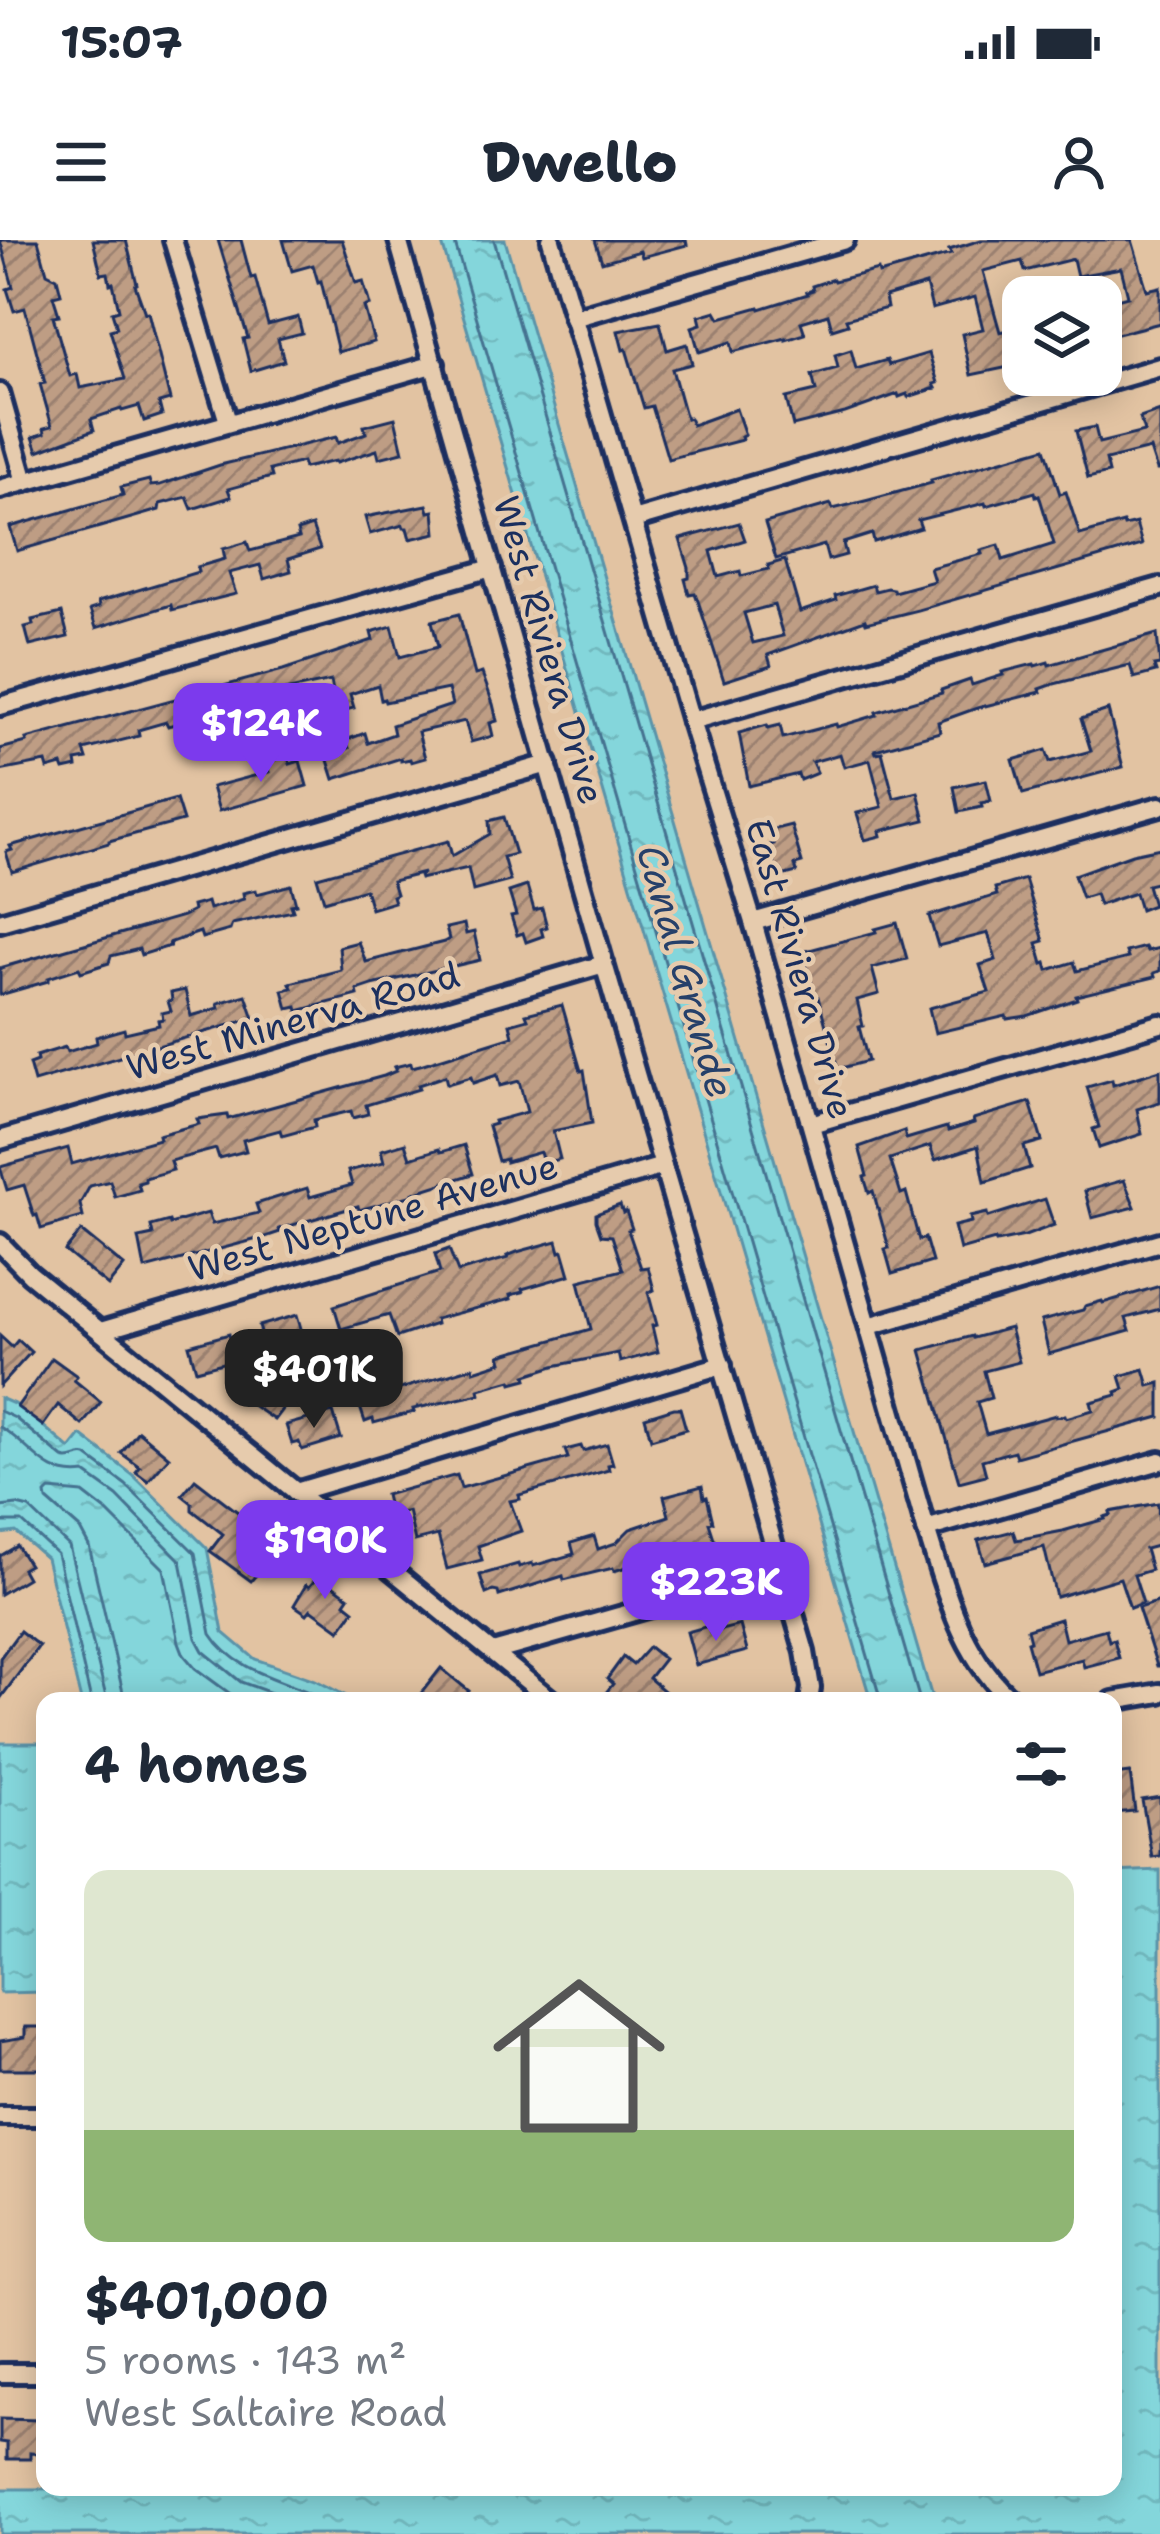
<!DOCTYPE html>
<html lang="en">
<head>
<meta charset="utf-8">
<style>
	:root { --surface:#fff; --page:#f2f2f3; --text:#1f2937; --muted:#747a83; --accent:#7c3aed }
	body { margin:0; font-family:"Shantell Sans",sans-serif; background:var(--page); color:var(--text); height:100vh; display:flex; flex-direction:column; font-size:45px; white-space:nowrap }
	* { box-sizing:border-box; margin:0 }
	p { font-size:39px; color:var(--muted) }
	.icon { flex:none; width:66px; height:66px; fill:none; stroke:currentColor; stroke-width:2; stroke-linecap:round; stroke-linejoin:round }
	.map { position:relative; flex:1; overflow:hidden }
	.side { position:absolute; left:36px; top:1452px; width:1086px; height:804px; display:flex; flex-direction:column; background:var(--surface); border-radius:24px; box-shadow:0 6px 30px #0003 }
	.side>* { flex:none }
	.tools { position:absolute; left:1002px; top:36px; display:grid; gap:24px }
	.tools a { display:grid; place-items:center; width:120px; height:120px; border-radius:24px; background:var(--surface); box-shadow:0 6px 30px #0003; font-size:60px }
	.price { position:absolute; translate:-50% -102px; padding:0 27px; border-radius:24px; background:var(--accent); color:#fff; font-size:39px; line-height:78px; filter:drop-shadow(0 3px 6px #0008) }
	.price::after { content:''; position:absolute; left:50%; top:72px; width:36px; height:27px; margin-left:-18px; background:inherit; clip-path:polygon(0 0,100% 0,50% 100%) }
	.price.current { background:#222; color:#fff }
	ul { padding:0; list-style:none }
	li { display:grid; align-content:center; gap:24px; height:636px; padding:0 48px }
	li span { display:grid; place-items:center; height:372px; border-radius:24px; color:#555 }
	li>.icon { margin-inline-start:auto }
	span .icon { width:216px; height:216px; fill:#fffc; stroke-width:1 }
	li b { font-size:51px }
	h2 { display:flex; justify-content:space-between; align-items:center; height:144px; padding:0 48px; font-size:51px }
	.status { display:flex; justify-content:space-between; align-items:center; height:84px; padding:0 60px; background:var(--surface); direction:ltr }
	.status svg { height:33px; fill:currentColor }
	header { display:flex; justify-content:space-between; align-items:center; height:156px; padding:0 48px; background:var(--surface); font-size:54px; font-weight:800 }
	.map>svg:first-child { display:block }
	.water { fill:url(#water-ripples); stroke:#5a93a9; stroke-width:3 }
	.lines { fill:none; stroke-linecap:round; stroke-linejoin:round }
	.shore { stroke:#457290; stroke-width:3 }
	.building { fill:url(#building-hatch); stroke:#1b2f5e; stroke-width:3; fill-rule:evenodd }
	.street-casing { stroke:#1b2f5e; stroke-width:26 }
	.street { stroke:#e6cbad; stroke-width:16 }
	.labels { text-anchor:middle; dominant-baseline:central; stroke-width:9; stroke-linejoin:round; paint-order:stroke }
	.street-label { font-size:36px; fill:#1b2f5e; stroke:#e6cbad }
	.water-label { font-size:39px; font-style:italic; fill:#26406a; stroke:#e6cbad }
</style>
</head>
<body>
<div class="status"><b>15:07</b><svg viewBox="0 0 49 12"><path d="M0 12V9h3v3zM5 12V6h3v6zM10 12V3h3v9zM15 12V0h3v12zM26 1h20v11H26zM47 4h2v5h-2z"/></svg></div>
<header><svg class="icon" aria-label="menu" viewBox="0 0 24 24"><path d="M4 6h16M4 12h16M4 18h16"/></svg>Dwello<svg class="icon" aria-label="person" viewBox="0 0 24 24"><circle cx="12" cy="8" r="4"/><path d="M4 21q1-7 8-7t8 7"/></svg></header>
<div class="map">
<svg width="1160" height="2294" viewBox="0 0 1160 2294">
	<defs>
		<pattern id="water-ripples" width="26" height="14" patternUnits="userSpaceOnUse" patternTransform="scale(3)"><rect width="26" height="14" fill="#84d6db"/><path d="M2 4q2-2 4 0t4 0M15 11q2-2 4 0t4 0" fill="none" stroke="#71b8be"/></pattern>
		<pattern id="building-hatch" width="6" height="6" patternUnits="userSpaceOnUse" patternTransform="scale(3)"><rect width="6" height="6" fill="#be9d84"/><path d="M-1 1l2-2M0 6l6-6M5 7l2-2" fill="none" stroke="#9a806f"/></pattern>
	</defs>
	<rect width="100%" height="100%" fill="#e2c3a2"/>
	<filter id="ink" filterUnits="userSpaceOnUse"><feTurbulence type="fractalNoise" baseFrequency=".00833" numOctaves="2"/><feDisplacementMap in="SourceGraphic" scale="24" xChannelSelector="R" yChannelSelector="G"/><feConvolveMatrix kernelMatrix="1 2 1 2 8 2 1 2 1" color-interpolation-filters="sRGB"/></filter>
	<g filter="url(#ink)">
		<g class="water">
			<path d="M441,0H505L933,1461H871Z"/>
			<path d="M0,1158L21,1167L70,1209L81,1195L134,1236L207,1308L223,1392L255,1419L315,1440L356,1461H81L46,1318L16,1292L0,1294Z"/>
			<path d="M0,1503H45V1752L0,1753Z"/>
			<path d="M1160,1630V2294H0V2249L1113,2247V1632Z"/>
		</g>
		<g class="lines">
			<g class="shore">
				<path d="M454,0L881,1461"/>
				<path d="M494,0L920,1461"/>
				<path d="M0,1171L15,1178L63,1218C73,1222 79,1213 87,1216L126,1245L195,1313L211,1394C236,1434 290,1441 329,1461"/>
				<path d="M0,1187C32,1205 44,1239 85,1233L117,1256L181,1321L196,1398L203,1411L241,1442L293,1461"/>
				<path d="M0,1267L17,1265L29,1268L69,1306L107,1461"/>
				<path d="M0,1282H22L57,1314L91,1461"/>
				<path d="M125,1461L89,1306L80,1289L47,1260L46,1254L50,1250L83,1253L105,1270L164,1329L179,1402L184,1415L195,1428L240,1461"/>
			</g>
		</g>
		<g class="building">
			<path d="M0,0H38L47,33L57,38L61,54L53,56L59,75L53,76L70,136L77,134L80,148L125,139L110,90L117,88L112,72L119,70L113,43L110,44L108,33L101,34L93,0H126L137,44L135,45L145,73L148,72L170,160L159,163L162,175L144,181L139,166L122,171L121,169L91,179L94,190L38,211L33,197L45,193L44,188L52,186L40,144L45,143L25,68L14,71L7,49L13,47Z"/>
			<path d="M218,0H241L251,38L255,37L268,85L298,77L302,93L278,99L284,121L251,131L243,99L248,98Z"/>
			<path d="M283,0H342L356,43L363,41L370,65L364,67L374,102L338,112L321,41L318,42L313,25L292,31Z"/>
			<path d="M595,0H686L687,5L642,17L640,11L602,22Z"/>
			<path d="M981,0H1132L1147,50L1160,47V83L1101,98V63L1128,56L1121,28L1077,36L1073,19L1025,31L1022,21L983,31L1000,92L1017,88L1023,108V124L971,135L962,94L983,89L975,57L932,69L926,45L885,57L887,68L846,79L848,84L832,89L828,74L801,82L805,94L786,100V98L733,112L731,102L699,112L692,87L701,84L699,76L716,71L720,78L759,67L760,69L808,54L807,52L813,50L812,46L833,39L834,41L878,30L879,34L951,14L949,10Z"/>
			<path d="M660,83L667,110L687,104L692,124L672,129L686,179L689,178L692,185L736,169L745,195L741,197L742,200L668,219L652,166L644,168L626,109L623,110L618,91Z"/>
			<path d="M851,110L856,129L887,120L889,125L929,113L938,143L934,144L936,148L908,157L907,154L899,157L898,154L845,173L793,186L786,158L816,151L812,135L838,128L835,115Z"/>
			<path d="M1160,171V230H1157L1150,209L1106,220L1109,233L1088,238L1076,191L1095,187L1099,203L1144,192L1140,178Z"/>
			<path d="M395,178L403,212L379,218L377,210L336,223L335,221L304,228L302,222L270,230L272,237L228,249L231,257L192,269L187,257L160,264L159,270L17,311L10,287L123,255L121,247L149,240L151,246L160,245L220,225L336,197L338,203L366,193L364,186Z"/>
			<path d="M1045,208L1060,254L1066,252L1080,295L1123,283L1124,286L1136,283L1142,305L918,370L866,383L865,380L768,415L771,426L724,441L699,364L695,353L689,354L685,339L689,338V328L680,299L739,283L745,300L711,311L718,337L740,331L741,336L769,329L768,325L785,320L800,372L836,360L835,356L873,345L875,351L887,348L893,349L894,352L901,350L934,341L930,328L982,314L981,310L999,305L1003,320L1054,304L1039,255L1036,256L1035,252L986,266L985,263L918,280L921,288L874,302L872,294L843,303L846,315L828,320L824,305L776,319L765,283L824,266L831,264L833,269L869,260L932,243L931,240ZM774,365L783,396L753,403L744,373Z"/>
			<path d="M427,265L429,272L434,271L436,293L410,299L407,288H404L403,285L370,294L365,277Z"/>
			<path d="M312,286L320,309L288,319L291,331L264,339L260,325L229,333L236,354L172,370L171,365L96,388L90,370L99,367L98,362L198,332L197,327L225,319L223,309L247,302L250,311L299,298L297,291Z"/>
			<path d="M62,373L68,397L30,406L25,387L33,385L32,380Z"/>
			<path d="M459,374L475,435L482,433L493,464L497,481L490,483L493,496L471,502L465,481L418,492L425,518L411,522L410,519L401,521V518L334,539L326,514L349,508L346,500L365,493L368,503L394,494L392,485L452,465L448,449L385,462L384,459L381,460L378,445L350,454L354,468L337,472L331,441L257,457L258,461L168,486L166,482L138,490L139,496L84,510L87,519L76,521L77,527L64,530L62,525L48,529L46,522L0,531V509L27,502L26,499L283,430L373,400L371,392L392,386L400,417L438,407L432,381Z"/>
			<path d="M1157,394L1160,425L1154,426L1156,432L1134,438L1130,425L1054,444L1040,449L1041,452L977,468L938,482L940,492L875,510L876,513L882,512L894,558L918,552L925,580L880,591L881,596L865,600L857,573L882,567L870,520L844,527L840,514L812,522L817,533L800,540L798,534L749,546L739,493L767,485L768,488L780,485L783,498L836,484L837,487L877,475L876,472L942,453L941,450L970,440L972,445L1003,435L1002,432L1034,424L1035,426L1048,422L1049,425Z"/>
			<path d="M1108,470L1123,527L1023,554L1013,520L1046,510L1050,522L1091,511L1081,479Z"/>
			<path d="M288,516L290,524L300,521L307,546L219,571L212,547L269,532L266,522Z"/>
			<path d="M986,540L991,561L981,563L982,567L959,572L954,547Z"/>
			<path d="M176,559L183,581L109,601V603L12,632L6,612L12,610L10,606Z"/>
			<path d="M504,577L515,614L503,617L510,641L473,651L468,628L420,639L419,636L424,633L392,641L396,654L392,656L394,662L371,669L365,649L324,661L317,637L448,601L452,616L490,594L489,581Z"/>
			<path d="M791,585L802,623L795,625L797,632L782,636L781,630L776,631L770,605L774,604L771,590Z"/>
			<path d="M1160,608V642L1147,645L1153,665L1140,670L1135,653L1099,665L1095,654L1082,658L1074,635L1132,614Z"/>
			<path d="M1025,639L1044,701L1037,703L1043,724L1046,723L1048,730L1074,722L1077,731L1128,718L1126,712L1145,707L1147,711L1160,708V731L1154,733L1155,737L1076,756L1077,759L1027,776L1007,779L1006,776L935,793L929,768L989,752L980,725L996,720L988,693L938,706L929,676L997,655L995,648Z"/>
			<path d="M291,645L296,664L291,665L293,671L232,684L230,690L202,698L200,692L169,703L170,706L141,715L139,709L111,716L109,723L81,732L79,728L48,738V741L0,755V728L183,676L193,671L192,666L207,662L209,669L244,659L243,653L256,650L257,654Z"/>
			<path d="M527,646L534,670L542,668L547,687L541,689L543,696L526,702L523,693L517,695L511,676L516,675L509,652Z"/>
			<path d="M897,683L907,719L872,728L879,754L857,760L863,786L859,787L868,821L838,829L818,757L816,758L802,712L876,692L875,689Z"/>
			<path d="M464,684L466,694L474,692L480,720L372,745L357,750L358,755L298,771L297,767L288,769L283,750L292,748L290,743L341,730L339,707L358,702L366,722L444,702L449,699L446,688Z"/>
			<path d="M185,750L191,776L219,768L218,763L246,755L254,778L34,842L29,824L37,821L36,816L65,807L67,812L97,803L96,797L124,789L125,793L159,785L158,780L163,779L162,773L171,771L168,761L172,760L171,753Z"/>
			<path d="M562,765L581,831L584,830L592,883L553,891L560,919L543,923L540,912L506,922V919L498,921L488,886L495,884L494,881L527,872L519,841L500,846L497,835L473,843L471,837L447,844L445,836L418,845L419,849L366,865L368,874L353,878L351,871L314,880L315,887L282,896L280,890L243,900L246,911L219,918L216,909L170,921L173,930L145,938V941L138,943L140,950L115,957L110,941L90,946L80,964L83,977L41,989L37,975L34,976L24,945L7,950L0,927L68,908L72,924L159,899L158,895L199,884L197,879L227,875L228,879L384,836L396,831L394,827L411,823L412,827L420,825L513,796L510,784L528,779L526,774Z"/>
			<path d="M1160,830V862L1137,869L1142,894L1099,908L1093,889L1099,887L1087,847L1112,840L1113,845Z"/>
			<path d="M1030,862L1042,901L1024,906L1030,928L985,942L978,906L935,920L930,906L890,919L901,954L906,952L919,1000L925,998L932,1022L892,1034L885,1009L889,1008L873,951L869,953L864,937L867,936L859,907L904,891L906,899L947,887L948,891L974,883L973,879Z"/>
			<path d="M405,903L410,918L439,909L441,912L464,905L473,934L413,953V955L359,970L358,966L279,989L280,992L265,997L145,1029L139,998L153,995L151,986L169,981L170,984L208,973L212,984L259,973L256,964L307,948L310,957L352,945L348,931L384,922L381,910Z"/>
			<path d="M1124,940L1135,967L1092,978L1085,951Z"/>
			<path d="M1045,959L1054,985L1025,996L996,1002L995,1000L960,1010L954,986L971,982L970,977L987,973L988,977Z"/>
			<path d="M620,965L623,973L626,971L632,989L628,990L641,1028L648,1027L654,1050L648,1052L657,1085L652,1086L658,1112L620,1122L618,1113L554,1126L526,1135L527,1139L512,1143L511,1140L479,1149L480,1154L413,1169L414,1172L374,1183L373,1179L365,1182L357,1158L383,1151L384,1154L473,1127L474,1131L502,1122L500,1115L591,1089L579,1041L623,1030L612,996L601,995L596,981V974Z"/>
			<path d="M81,991L124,1026L108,1046L65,1011Z"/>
			<path d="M557,1001L560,1012L563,1011L570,1035L522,1049L523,1052L510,1055L511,1059L435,1079L436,1084L397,1097L389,1075L341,1089L334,1066L440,1032L435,1014L449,1009L458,1032L508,1018L507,1016L517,1012Z"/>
			<path d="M1160,1046V1069L1126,1078L1130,1091L1049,1114L1041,1081L1083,1070L1085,1066L1102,1061L1103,1063Z"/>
			<path d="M297,1075L307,1109L291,1114L289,1104L266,1111L259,1086Z"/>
			<path d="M1010,1088L1019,1122L984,1131L991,1158L977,1162L986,1194L1056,1175V1177L1065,1175L1066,1178L1093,1170L1091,1162L1117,1155L1116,1152L1124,1149L1120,1136L1144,1129L1149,1146L1160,1143V1177L1016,1217L1014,1211L982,1220L986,1235L959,1242L921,1110L972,1096L973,1098Z"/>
			<path d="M229,1094L233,1112L242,1118L196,1130L189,1105Z"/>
			<path d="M0,1096L12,1107L18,1100L31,1112L0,1146Z"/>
			<path d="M52,1118L77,1136L74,1140L101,1162L82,1185L58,1165L43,1186L17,1167Z"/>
			<path d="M252,1126L283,1149L274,1161L283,1168L274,1180L233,1152Z"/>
			<path d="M674,1168H680L686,1189L651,1199L645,1177Z"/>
			<path d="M333,1172L341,1198L302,1210L299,1202L292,1204L286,1185Z"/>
			<path d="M138,1191L169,1217L148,1241L136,1232L140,1227L121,1213Z"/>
			<path d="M607,1204L613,1224L608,1225L609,1230L519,1255L520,1259L510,1261L521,1291L478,1306L482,1320L447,1329L438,1295L415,1301L408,1271L390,1276L385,1255L457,1235L461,1248L568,1218L565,1210L581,1206L583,1211Z"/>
			<path d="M195,1239L265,1293L262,1296L278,1309L251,1341L210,1311L223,1294L192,1270V1263L182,1255Z"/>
			<path d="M702,1246L704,1258L707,1257L713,1282L709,1283L719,1314L681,1327L675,1311L614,1331L613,1328L564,1340L563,1336L499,1356L498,1352L493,1351L486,1354L480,1335L518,1324L519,1327L532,1323L533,1326L574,1314L571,1303L594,1296L598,1309L616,1303L630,1289L669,1276L664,1256Z"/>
			<path d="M1158,1263L1160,1305L1145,1309L1151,1330L1134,1335L1143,1363L1130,1368L1120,1338L1056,1357L1044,1307L985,1323L978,1300L1013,1291L1016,1300L1063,1291L1105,1279L1104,1277L1111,1275L1110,1272Z"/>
			<path d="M17,1306L29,1325L22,1329L27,1338L0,1354V1316Z"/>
			<path d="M319,1335L349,1357L345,1363L354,1370L340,1390L311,1369L307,1374L294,1365L306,1345L309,1347Z"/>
			<path d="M1160,1361V1426H1157L1138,1368Z"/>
			<path d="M1060,1379L1065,1400L1106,1389L1109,1401L1114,1399L1119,1418L1084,1427L1082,1419L1035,1431L1027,1402L1030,1401L1027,1389Z"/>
			<path d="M740,1385L747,1411L696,1425L687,1392L708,1386L710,1393Z"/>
			<path d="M20,1391L39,1406L0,1459V1418Z"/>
			<path d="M649,1407L664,1419L649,1438L676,1461H599L613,1444L607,1439L623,1417L633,1425Z"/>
			<path d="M441,1428L469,1451L461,1461H415Z"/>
			<path d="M1130,1533L1135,1571L1113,1573V1535Z"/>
			<path d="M1160,1557V1616L1152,1617L1142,1560Z"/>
			<path d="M25,1787H45V1829H0V1801L25,1797Z"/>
			<path d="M0,2179L40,2180V2214L30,2213V2219H7V2203L0,2202Z"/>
		</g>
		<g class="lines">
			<g class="street-casing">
				<g id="street">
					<path d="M173,0L228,182"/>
					<path d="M398,0L604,724L805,1412L811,1448L809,1461"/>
					<path d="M551,0L691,481L753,682L926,1289C946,1351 961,1417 1013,1461"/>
					<path d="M573,78L845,0"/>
					<path d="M0,153L25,242"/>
					<path d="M0,249L435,124"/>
					<path d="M633,280L1160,127"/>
					<path d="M0,466L492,328"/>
					<path d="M691,481L1160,347"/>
					<path d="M0,682L548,524"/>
					<path d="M753,682L1160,566"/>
					<path d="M811,884L1160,784"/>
					<path d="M0,900L604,724"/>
					<path d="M0,1003L30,1034L552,1461"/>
					<path d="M869,1086L1160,1002"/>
					<path d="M101,1091L663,926"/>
					<path d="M296,1252L722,1125"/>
					<path d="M926,1289L1160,1221"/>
					<path d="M493,1412L781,1330"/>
					<path d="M1113,1461L1160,1453"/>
					<path d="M0,1876H45"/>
					<path d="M0,2133H45"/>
				</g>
			</g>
			<use href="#street" class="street"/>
		</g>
	</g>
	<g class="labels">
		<g class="street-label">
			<text transform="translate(549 410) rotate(74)">West Riviera Drive</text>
			<text transform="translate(800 729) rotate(74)">East Riviera Drive</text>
			<text transform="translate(293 781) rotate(-16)">West Minerva Road</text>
			<text transform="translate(373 977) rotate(-16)">West Neptune Avenue</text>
		</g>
		<g class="water-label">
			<text transform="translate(686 731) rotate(74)">Canal Grande</text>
		</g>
	</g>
</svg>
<div class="tools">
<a><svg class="icon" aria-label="layers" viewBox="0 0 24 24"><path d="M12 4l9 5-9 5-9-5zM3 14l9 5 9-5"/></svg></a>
</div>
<b class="price" style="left:261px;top:545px">$124K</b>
<b class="price current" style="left:314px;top:1191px">$401K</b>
<b class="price" style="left:325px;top:1362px">$190K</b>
<b class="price" style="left:716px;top:1404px">$223K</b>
<section class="side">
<h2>4 homes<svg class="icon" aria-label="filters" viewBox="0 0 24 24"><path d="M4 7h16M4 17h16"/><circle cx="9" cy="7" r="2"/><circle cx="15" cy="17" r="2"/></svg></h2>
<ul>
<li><span style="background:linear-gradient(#dfe7d0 70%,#8fb573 0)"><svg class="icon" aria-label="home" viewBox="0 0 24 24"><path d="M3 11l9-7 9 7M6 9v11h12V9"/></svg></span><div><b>$401,000</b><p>5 rooms · 143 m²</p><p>West Saltaire Road</p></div></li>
</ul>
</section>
</div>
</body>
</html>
